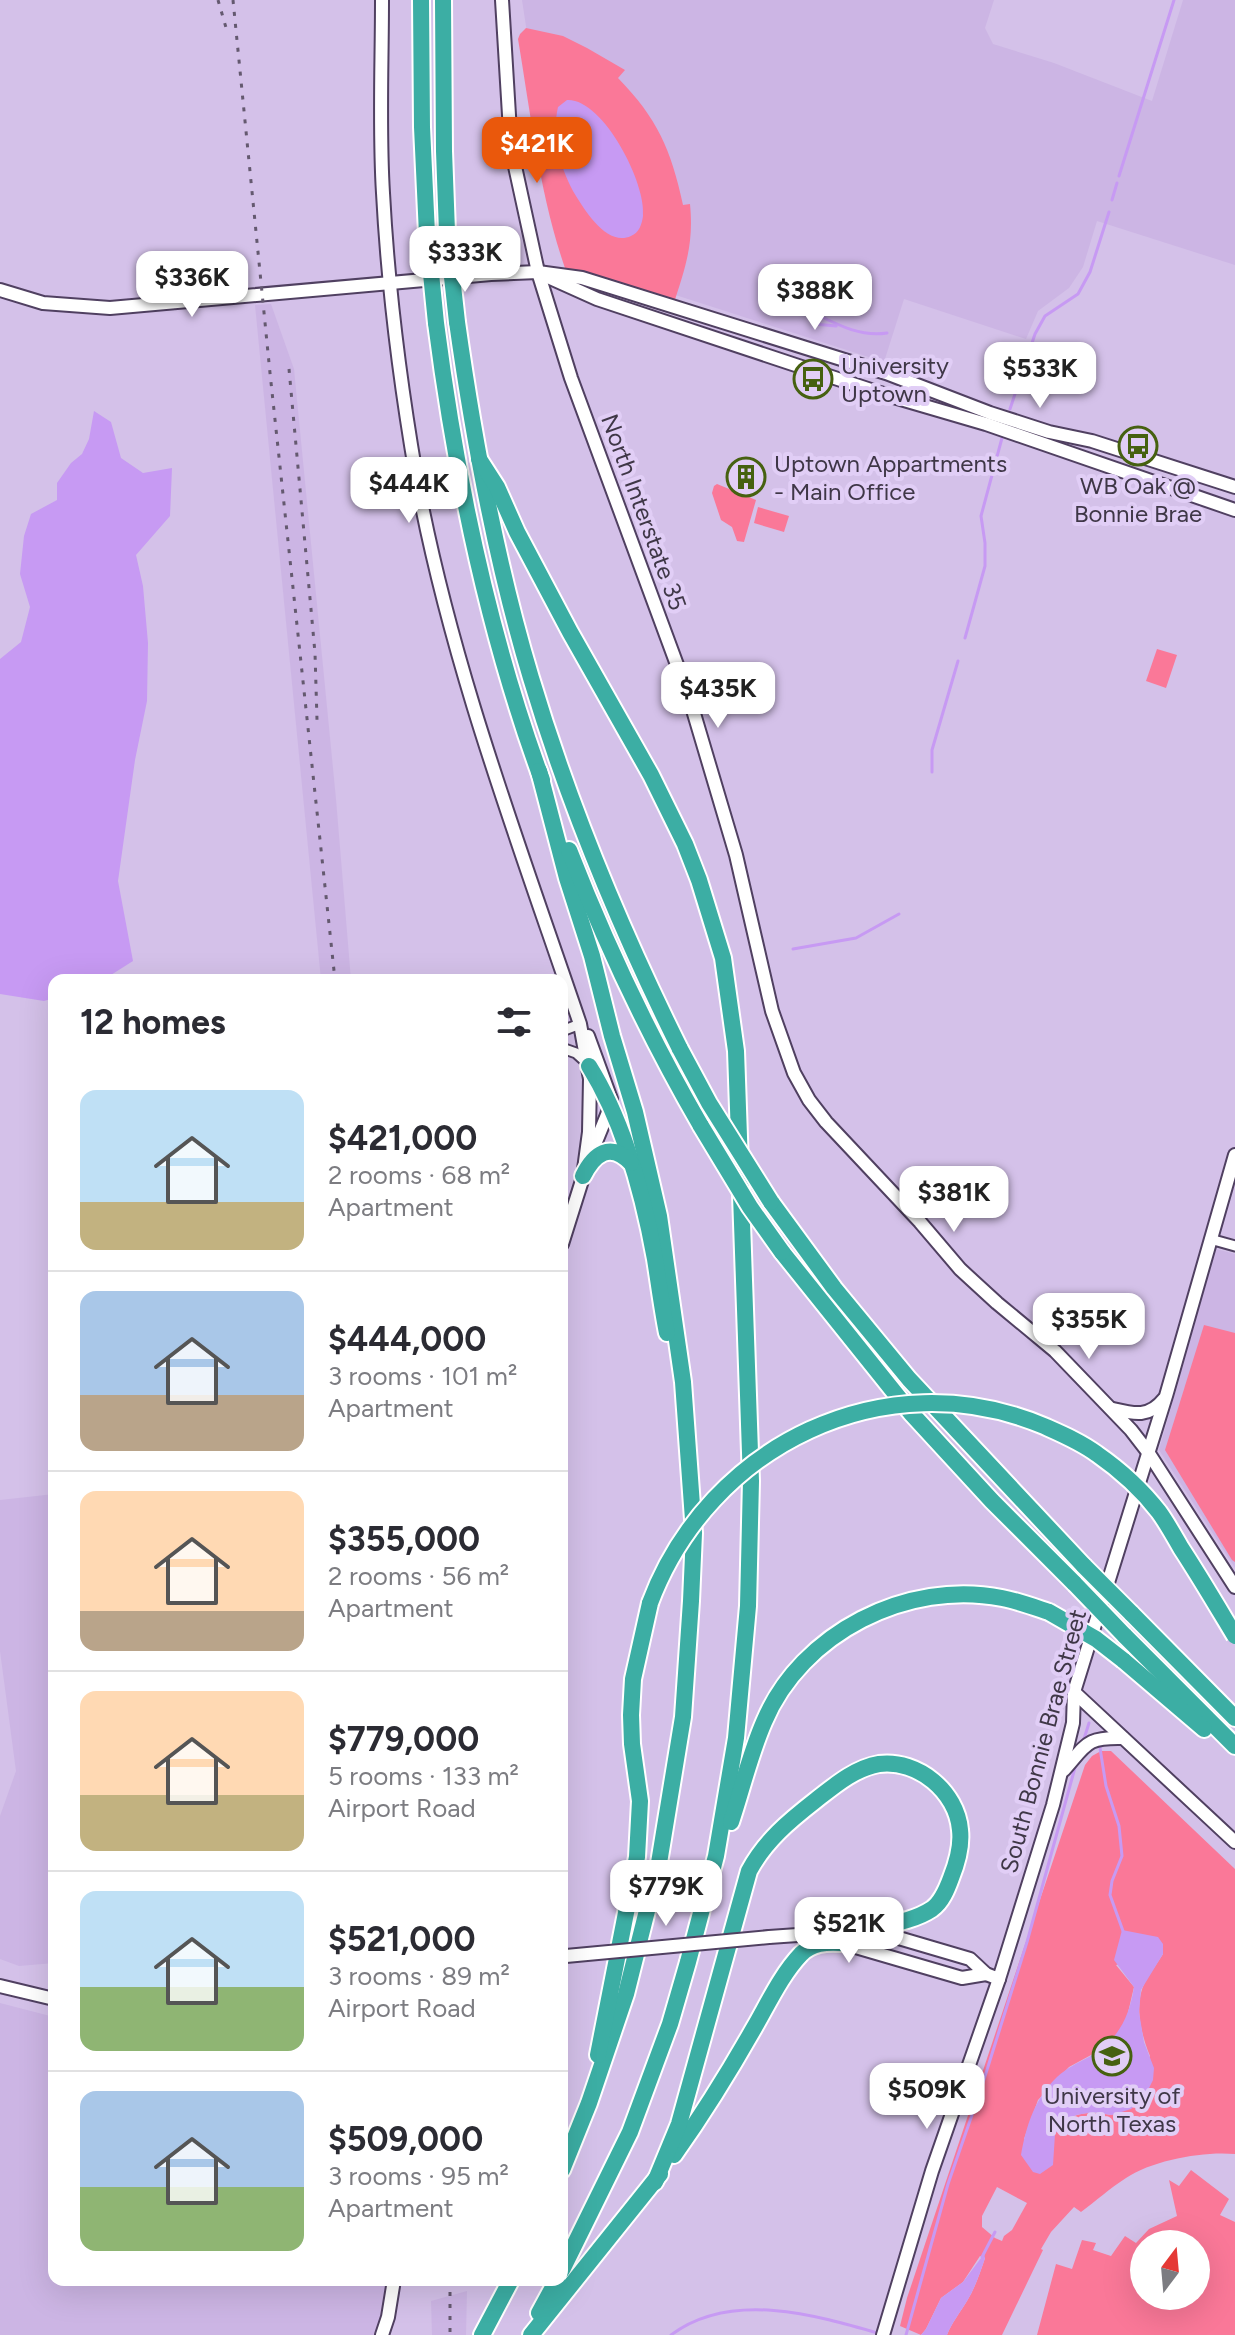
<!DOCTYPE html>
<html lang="en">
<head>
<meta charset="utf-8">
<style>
	:root { --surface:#fff; --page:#f7f7f7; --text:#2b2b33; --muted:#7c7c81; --line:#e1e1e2; --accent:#ea580c }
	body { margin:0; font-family:Figtree,sans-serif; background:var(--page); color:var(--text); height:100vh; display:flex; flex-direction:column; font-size:30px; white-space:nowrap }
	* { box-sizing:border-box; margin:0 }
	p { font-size:26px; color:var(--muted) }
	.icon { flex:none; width:44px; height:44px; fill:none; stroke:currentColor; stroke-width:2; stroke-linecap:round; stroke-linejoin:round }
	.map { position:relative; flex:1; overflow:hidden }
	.panel { position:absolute; left:48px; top:974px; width:520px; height:1312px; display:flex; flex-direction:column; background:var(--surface); border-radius:16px; box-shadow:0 8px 32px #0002 }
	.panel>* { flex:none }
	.needle { width:52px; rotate:16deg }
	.controls { position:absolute; left:1130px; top:2230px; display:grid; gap:16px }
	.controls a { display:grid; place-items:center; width:80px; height:80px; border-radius:50%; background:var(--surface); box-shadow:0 8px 32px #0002; font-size:40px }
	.price { position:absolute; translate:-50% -68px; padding:0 18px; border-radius:16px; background:#fff; color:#222; font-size:26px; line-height:52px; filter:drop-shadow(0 2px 4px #0008) }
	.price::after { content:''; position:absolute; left:50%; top:48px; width:24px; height:18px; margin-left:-12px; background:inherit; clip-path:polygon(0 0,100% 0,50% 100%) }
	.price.on { background:var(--accent); color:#fff }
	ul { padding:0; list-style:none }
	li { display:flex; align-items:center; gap:24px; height:200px; padding:0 32px }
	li+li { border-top:2px solid var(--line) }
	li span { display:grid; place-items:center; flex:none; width:224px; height:160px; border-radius:16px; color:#555 }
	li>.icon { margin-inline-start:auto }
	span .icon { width:96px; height:96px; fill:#fffc; stroke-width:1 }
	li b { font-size:34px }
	h2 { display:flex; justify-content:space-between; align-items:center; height:96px; padding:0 32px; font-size:34px }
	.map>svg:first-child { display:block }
	.built { fill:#ccb5e4 }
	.green { fill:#fa7898; fill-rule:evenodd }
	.water { fill:#c79af3 }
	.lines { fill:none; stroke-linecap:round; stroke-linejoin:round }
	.stream { stroke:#c79af3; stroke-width:3 }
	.street-casing { stroke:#504061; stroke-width:13 }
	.secondary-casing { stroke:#504061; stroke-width:16 }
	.highway-casing { stroke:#fff; stroke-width:20 }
	.street { stroke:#fff; stroke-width:9 }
	.secondary { stroke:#fff; stroke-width:12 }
	.highway { stroke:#3caea4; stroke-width:16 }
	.rail { stroke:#64596f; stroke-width:3; stroke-dasharray:4 8; stroke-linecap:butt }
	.secondary-bridge-casing { stroke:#504061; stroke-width:16; stroke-linecap:butt }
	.highway-bridge-casing { stroke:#fff; stroke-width:20; stroke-linecap:butt }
	.secondary-bridge { stroke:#fff; stroke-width:12 }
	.highway-bridge { stroke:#3caea4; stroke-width:16 }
	.labels { text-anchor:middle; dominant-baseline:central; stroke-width:8; stroke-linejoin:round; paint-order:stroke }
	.poi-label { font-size:24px; fill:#3f3747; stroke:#e1cef6; text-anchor:start }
	.street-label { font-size:24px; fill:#3f3747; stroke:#e1cef6 }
</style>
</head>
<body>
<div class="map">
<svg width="1235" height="2335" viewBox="0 0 1235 2335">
	<rect width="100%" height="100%" fill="#d4c1e9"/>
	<g class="built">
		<path d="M522,0H994L985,28L993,44L1054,63L1152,101L1183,0H1235V265L1097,221L1083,267L1069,288L1038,311L1026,339L904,299L884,362L573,262L538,105Z"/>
		<path d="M271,304L294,369L336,799L351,980H321L255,305Z"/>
		<path d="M1216,1249L1235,1254V1568L1159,1450Z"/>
		<path d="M54,1494V1963L19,1966L0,1959V1816L16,1771L0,1651V1500Z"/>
		<path d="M0,2003L54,2017V2280H389L386,2305L377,2335H0Z"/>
		<path d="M467,2291L466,2335H432L431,2301Z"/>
	</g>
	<g class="green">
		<path d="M526,28L563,36L587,48L625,70L618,78C657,118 671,149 683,205L690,204C694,245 685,268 673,306L566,271C540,197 531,116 518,39L520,34Z"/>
		<path d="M717,484L756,500L744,542L737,541L732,527L721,520L712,493L714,486Z"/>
		<path d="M758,507L789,516L784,532L754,523Z"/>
		<path d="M1157,649L1177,655L1166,688L1146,681Z"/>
		<path d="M1204,1325L1235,1333V1562L1232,1560L1165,1450Z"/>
		<path d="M1101,1751H1111L1235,1869V2154C1203,2151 1153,2160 1126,2178C1110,2188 1096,2201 1081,2212L1074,2207L1051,2232L1041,2249L1043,2250L1002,2335H947C952,2322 960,2313 967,2301C975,2288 980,2273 985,2258L980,2256L963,2282L941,2298L926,2329L921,2335L900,2326L907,2298L1085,1765L1092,1756ZM1163,1954C1156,1966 1144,1980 1141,1993C1136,2014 1142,2036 1150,2056L1112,2115C1086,2111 1071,2111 1055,2134L1024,2139L1038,2100L1069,2067L1104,2048L1120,2032L1127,2017L1134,1987L1116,1965ZM997,2187L1027,2203L1012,2230L1004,2236L1002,2241L995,2238L982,2227V2216Z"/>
		<path d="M1191,2170L1229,2199L1220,2215L1235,2222V2335H1037L1056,2264L1072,2269L1082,2240L1096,2243L1093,2250L1111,2256L1125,2236L1136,2243L1149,2229L1177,2216L1169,2180L1179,2186ZM1196,2244V2296H1144V2244Z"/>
	</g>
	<g class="water">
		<path d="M567,100C603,98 647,184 643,216C642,224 639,233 631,236C608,247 586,212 576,196C561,171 551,137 558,107Z"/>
		<path d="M94,411L111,422L121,458L143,473L172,468L170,516L136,555L143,586L148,643L147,701L135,760L118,881L133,961L103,980H54V998L44,1001L0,994V659L21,642L30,607L20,574L24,536L31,514L57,500V483L71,463L82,454L89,439Z"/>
		<path d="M1122,1930L1158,1937L1163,1944V1954L1141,1990L1139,2012L1144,2042L1154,2068L1153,2080L1145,2096L1131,2109L1112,2115L1093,2112L1076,2115L1064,2122L1055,2134L1053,2165L1040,2174L1033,2172L1021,2155C1026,2126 1035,2098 1057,2077C1067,2068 1077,2063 1089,2057C1117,2041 1129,2019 1134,1987L1114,1960Z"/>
		<path d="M984,2254L985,2258C980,2273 975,2288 967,2301C960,2313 952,2322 947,2335H921L926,2329L941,2298L963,2282Z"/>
	</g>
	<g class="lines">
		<g class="stream">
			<path d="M1119,176L1174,0"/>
			<path d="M1112,200L1117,183"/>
			<path d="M818,315C840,326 862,337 887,333"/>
			<path d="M814,324L836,326"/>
			<path d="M1010,409L1035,334L1045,316L1078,294L1090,272L1109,212"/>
			<path d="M965,638L985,566V543L981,516L1002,438"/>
			<path d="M932,772V750L958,661"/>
			<path d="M793,949L856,938L899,914"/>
			<path d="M1083,1742L1089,1723"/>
			<path d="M1101,1742L1100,1748L1106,1786L1119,1826L1122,1856L1112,1881L1110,1895L1123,1931"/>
			<path d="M982,2257L995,2232"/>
			<path d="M671,2335C731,2290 816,2315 881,2334"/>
			<path d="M906,2335L948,2184L981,2089L1027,1942L1076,1764"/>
		</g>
		<g class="street-casing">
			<g id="street">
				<path d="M562,1031L580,1024"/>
				<path d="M562,1048L576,1053L586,1062"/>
				<path d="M1210,1239L1235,1246"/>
			</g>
		</g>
		<g class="secondary-casing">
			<g id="secondary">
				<path d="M382,0C382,64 379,129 383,193C388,287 400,382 416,475C450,663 519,844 580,1024L590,1079L589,1132L584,1169"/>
				<path d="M502,0L511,148L538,272L571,378L690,700L736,855L772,1011L794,1073L809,1100L826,1122L920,1222L960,1269L997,1303L1055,1351L1131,1430L1148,1452L1235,1587"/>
				<path d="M548,277L597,299L880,393L986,424L1235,510"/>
				<path d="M0,290L43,303L110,308L491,274L538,272L582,278L886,373L990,413L1049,432L1092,441L1235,487"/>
				<path d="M588,1036L611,1099V1105L591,1154"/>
				<path d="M562,1244L585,1171"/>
				<path d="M1113,1409C1134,1414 1149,1418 1164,1399"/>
				<path d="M1074,1692L1235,1842"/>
				<path d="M1064,1770C1087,1744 1086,1737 1123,1738"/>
				<path d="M769,1937L812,1934L830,1927L851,1926L868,1929L970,1959L986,1974L999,1979"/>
				<path d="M835,1941L962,1978L986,1974"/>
				<path d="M0,1986L54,1999"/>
				<path d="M382,2335L388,2317L394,2280"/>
				<path d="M883,2335L932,2171L999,1979L1053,1805L1073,1723L1074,1692L1166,1396L1235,1155"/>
			</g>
		</g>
		<g class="highway-casing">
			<g id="highway">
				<path d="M421,0L422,127L427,234"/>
				<path d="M443,0L444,151L447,232"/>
				<path d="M457,322C474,442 496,562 531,678C569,805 621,930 680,1049"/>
				<path d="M436,323C456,478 488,633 542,780"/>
				<path d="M479,459L497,487L517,532L570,632L651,775L685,844L699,880L723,958L736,1051L751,1481L748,1606L736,1738L716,1856L688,1962L670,2024L630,2132L562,2270"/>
				<path d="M539,771L567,878L592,956L612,1036L635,1112L659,1216L683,1382L694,1533L691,1601L683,1717L659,1863L626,1994L589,2103L562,2170"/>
				<path d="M569,850C606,945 650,1038 701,1126"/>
				<path d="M589,1066C624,1122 643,1193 655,1259C659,1284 662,1308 667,1333"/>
				<path d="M583,1176C594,1154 610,1141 631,1163"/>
				<path d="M771,1202L834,1288L909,1379L1084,1566"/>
				<path d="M782,1252L911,1413L992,1501L1075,1584"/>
				<path d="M1131,1613L1235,1718"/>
				<path d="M1124,1635L1235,1746"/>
				<path d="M1123,1660L1204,1729"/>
				<path d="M731,1822C742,1789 750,1754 764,1722C801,1633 908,1579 1002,1598C1018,1601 1034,1607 1049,1612"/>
				<path d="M598,2055L637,1857L640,1801L632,1744L631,1715L633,1679L650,1603"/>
				<path d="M674,2155C703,2114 729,2072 754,2028C768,2004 781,1975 801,1954C812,1943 826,1942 841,1943"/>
				<path d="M655,2182L679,2124L749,1871C765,1841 789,1821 816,1800C834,1786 855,1768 879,1764C918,1759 957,1792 960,1830C962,1847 957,1863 951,1878C947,1889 942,1902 932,1909C914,1921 890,1924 868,1929"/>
				<path d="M539,2313L557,2280"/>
				<path d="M482,2335L511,2280"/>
				<path d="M531,2335L660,2174"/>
			</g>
		</g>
		<use href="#street" class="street"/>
		<use href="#secondary" class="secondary"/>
		<use href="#highway" class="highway"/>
		<g class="rail">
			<path d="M218,0L227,31"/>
			<path d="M233,0L270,373L335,980"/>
			<path d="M289,369L315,653L317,720"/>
			<path d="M450,2280V2335"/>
		</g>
		<g class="secondary-bridge-casing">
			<path id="secondary-bridge" d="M566,1956L769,1937"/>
		</g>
		<g class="highway-bridge-casing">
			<g id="highway-bridge">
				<path d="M447,232L457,322"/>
				<path d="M427,234L436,323"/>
				<path d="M680,1049L709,1103L771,1202"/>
				<path d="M701,1126L750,1207L782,1252"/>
				<path d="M1084,1566L1131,1613"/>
				<path d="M1075,1584L1124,1635"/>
				<path d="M650,1603C709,1445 885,1359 1044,1426C1062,1434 1081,1442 1097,1454C1120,1470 1142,1490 1159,1512C1167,1523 1174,1536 1181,1548C1200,1577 1217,1606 1235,1636"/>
				<path d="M1049,1612L1096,1639L1123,1660"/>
			</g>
		</g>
		<use href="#secondary-bridge" class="secondary-bridge"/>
		<use href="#highway-bridge" class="highway-bridge"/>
	</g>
	<defs>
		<g id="bus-ring" transform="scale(2)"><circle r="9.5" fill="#e1cef6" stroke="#466110" stroke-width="1.5"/><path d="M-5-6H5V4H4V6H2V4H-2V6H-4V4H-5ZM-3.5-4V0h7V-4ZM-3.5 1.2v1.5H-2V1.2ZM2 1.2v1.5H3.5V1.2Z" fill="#466110"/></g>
		<g id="building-ring" transform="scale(2)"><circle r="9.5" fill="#e1cef6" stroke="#466110" stroke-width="1.5"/><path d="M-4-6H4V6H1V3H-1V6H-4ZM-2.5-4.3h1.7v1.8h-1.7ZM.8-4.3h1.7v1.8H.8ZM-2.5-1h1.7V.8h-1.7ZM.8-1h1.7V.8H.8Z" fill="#466110"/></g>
		<g id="university-ring" transform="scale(2)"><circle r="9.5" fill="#e1cef6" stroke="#466110" stroke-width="1.5"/><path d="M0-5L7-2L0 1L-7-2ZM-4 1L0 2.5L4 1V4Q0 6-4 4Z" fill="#466110"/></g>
	</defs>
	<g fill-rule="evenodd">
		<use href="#bus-ring" x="813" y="379"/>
		<use href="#bus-ring" x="1138" y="446"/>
		<use href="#building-ring" x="746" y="477"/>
		<use href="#university-ring" x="1112" y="2056"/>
	</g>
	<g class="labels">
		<g class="poi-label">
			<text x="841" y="365">University<tspan x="841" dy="28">Uptown</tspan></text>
			<text x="774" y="463">Uptown Appartments<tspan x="774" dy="28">- Main Office</tspan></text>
			<text x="1138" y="485" text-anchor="middle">WB Oak @<tspan x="1138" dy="28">Bonnie Brae</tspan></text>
			<text x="1112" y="2095" text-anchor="middle">University of<tspan x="1112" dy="28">North Texas</tspan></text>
		</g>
		<g class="street-label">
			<text transform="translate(644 512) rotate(70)">North Interstate 35</text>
			<text transform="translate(1043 1741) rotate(-75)">South Bonnie Brae Street</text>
		</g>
	</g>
</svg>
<div class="controls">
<a><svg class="needle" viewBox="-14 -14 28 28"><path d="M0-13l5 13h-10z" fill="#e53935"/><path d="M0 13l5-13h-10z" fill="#7c7c81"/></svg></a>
</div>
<b class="price on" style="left:537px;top:185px">$421K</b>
<b class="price" style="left:465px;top:294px">$333K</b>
<b class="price" style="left:192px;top:319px">$336K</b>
<b class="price" style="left:815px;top:332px">$388K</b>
<b class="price" style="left:1040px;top:410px">$533K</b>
<b class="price" style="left:409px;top:525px">$444K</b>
<b class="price" style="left:718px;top:730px">$435K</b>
<b class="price" style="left:954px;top:1234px">$381K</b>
<b class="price" style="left:1089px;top:1361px">$355K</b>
<b class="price" style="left:666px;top:1928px">$779K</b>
<b class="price" style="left:849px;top:1965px">$521K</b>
<b class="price" style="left:927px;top:2131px">$509K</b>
<section class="panel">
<h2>12 homes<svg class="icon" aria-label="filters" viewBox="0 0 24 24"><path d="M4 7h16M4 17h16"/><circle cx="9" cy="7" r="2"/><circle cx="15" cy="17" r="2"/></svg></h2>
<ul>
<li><span style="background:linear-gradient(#bfe0f5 70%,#c2b280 0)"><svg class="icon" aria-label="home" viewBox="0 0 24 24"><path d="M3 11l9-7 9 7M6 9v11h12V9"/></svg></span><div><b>$421,000</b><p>2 rooms · 68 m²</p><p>Apartment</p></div></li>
<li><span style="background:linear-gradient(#a9c7e8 65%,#b9a48a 0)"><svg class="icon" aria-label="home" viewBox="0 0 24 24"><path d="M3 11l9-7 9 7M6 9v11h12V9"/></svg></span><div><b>$444,000</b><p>3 rooms · 101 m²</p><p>Apartment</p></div></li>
<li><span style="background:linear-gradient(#ffd9b3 75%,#b9a48a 0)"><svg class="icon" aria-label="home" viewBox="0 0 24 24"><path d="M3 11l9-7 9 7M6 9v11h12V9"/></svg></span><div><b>$355,000</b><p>2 rooms · 56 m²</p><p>Apartment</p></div></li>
<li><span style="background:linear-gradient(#ffd9b3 65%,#c2b280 0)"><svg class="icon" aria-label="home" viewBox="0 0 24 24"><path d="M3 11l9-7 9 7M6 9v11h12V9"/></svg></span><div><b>$779,000</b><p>5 rooms · 133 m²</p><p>Airport Road</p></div></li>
<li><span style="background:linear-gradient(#bfe0f5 60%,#8fb573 0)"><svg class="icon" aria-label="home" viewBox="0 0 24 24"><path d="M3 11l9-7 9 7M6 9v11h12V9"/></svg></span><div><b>$521,000</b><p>3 rooms · 89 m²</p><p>Airport Road</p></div></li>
<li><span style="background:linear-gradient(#a9c7e8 60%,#8fb573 0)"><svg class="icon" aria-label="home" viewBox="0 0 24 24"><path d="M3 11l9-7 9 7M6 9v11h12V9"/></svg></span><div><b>$509,000</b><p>3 rooms · 95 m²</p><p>Apartment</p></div></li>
</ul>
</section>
</div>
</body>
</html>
